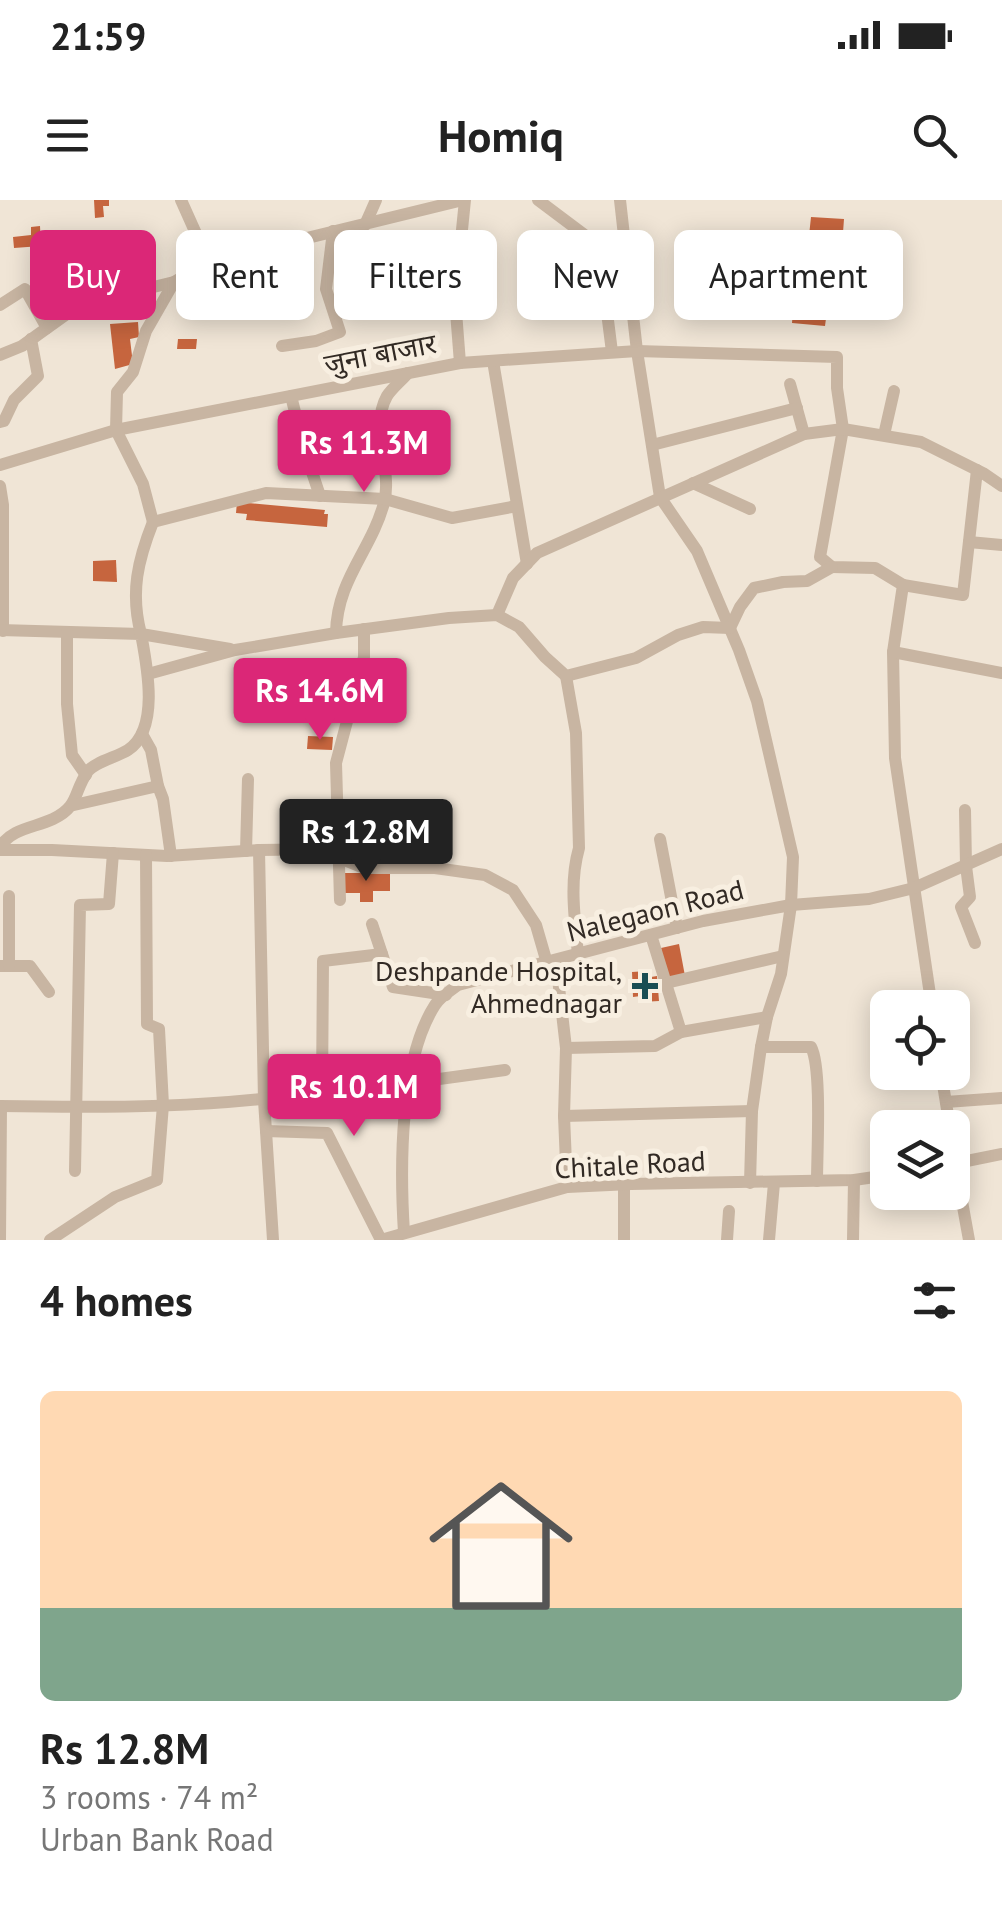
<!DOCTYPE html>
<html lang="en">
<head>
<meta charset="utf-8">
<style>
	:root { --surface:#fff; --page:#f2f2f2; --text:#222; --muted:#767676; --accent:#db2777 }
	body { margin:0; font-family:"PT Sans","Noto Sans Devanagari",sans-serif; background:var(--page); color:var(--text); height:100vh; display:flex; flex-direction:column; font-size:38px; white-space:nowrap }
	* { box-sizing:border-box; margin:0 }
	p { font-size:32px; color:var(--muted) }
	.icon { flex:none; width:55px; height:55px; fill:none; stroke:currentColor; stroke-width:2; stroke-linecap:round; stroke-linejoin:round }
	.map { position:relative; height:1040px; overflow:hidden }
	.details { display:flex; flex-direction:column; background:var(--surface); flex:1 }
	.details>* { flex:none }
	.hud { position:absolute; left:30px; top:30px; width:942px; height:90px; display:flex; gap:20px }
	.fabs { position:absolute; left:870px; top:790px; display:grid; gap:20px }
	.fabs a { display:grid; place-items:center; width:100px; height:100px; border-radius:15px; background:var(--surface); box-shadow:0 5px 25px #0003; font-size:50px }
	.price { position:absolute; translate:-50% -85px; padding:0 22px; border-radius:10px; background:var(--accent); color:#fff; font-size:32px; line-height:65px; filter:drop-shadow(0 2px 5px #0008) }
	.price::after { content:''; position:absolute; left:50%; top:60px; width:30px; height:22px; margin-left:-15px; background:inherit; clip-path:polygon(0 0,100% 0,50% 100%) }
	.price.active { background:#222; color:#fff }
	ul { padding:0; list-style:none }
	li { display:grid; align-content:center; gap:20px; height:530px; padding:0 40px }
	li span { display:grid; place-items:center; height:310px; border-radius:15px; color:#555 }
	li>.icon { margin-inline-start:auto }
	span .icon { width:180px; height:180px; fill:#fffc; stroke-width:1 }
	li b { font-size:42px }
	h2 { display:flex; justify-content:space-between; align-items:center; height:120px; padding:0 40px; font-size:42px }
	.pill { padding:0 35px; border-radius:15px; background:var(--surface); box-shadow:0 5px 25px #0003; font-size:35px; line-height:90px }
	.pill.active { background:var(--accent); color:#fff }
	.status { display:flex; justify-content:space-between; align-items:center; height:70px; padding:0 50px; background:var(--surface); direction:ltr }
	.status svg { height:28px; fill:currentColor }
	header { display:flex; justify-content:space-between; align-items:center; height:130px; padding:0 40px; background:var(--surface); font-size:45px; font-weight:600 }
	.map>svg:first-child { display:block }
	.building { fill:#c6653e }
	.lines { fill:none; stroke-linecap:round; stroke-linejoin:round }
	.minor { stroke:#c8b5a2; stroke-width:12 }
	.poi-dot { fill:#1a4d53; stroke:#f8efe1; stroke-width:4 }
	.labels { text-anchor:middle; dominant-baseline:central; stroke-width:10; stroke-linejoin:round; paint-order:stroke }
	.street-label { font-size:28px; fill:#322a24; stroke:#f8efe1 }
	.poi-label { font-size:28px; fill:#322a24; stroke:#f8efe1; text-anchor:end }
</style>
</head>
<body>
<div class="status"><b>21:59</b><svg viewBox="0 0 49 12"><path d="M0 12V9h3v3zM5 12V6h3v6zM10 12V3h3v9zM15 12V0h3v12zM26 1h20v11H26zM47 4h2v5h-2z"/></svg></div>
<header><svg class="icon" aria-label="menu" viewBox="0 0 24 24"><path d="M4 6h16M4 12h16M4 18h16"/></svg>Homiq<svg class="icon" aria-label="search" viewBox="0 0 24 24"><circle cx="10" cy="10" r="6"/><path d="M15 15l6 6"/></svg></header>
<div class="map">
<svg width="1002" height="1040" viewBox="0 0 1002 1040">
	<rect width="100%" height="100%" fill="#f0e5d6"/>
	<g class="building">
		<path d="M94,0H109V6H103L104,17L95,18Z"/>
		<path d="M811,17L844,19L840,73L844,80L890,84L889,96H882L881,100L829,96L825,126L792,123L793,109L801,110Z"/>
		<path d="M40,26L41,46L14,48L13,37L31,35V27Z"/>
		<path d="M266,68V84L276,100L244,109L238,85L260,79L261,70Z"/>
		<path d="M309,96L312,107H306V112L293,113L292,97Z"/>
		<path d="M138,122L139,137L130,139L133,164L115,169L110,124Z"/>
		<path d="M178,139H197L196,149H177Z"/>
		<path d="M237,302L325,310L324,314H328L327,327L246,320L247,314L236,313Z"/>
		<path d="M116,360L117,382L93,381V361Z"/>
		<path d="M308,536L333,537L332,550L307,549Z"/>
		<path d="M343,673H390V691H373V702H360V693H344Z"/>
		<path d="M679,744L685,776L666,779L661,748Z"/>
		<path d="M647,771L648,784H652L651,777L657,776L659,801L642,802L641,796L633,797L632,772Z"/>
		<path d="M952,843H960L962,868L952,869Z"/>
	</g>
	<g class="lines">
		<g class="minor">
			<path d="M181,0L198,38L205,63"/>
			<path d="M538,0L586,36L602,73L612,152"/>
			<path d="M620,0L637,151L660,297L697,351L739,450L757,501L793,657L791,705L781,774L767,817L761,847L752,911L750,983"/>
			<path d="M365,25L376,0"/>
			<path d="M141,43L144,89"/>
			<path d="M38,47L81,40L100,102"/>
			<path d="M0,105L25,89L47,128"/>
			<path d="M282,146L316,141L340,132L326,89L333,31"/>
			<path d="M0,155L22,146L68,113L125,94L174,82L205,63L463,0"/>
			<path d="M493,161L527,364"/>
			<path d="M460,163L455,99L465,0"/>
			<path d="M790,184L804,234"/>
			<path d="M291,196L304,248L320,296"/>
			<path d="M0,222L4,221L14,200L38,176L31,139"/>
			<path d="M884,235L894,191"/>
			<path d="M652,245L797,208"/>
			<path d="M0,265L116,230L460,163L637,151L837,157V188L843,229L820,357L832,367L875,368L903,385L893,452L895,558L932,808"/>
			<path d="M693,283L750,309"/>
			<path d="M0,286L3,305V431"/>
			<path d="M153,322L143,284L116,230L117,192L133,172L146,131L174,82"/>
			<path d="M969,342L1002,345"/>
			<path d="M903,385L963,395L977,270"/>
			<path d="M497,415L513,378L537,353L804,234L843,229L921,242L983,273L1002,286"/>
			<path d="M730,428L740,407L754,388L783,382L807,381L832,367"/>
			<path d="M0,430L141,434C147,466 160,529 128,550C117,557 95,562 88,571C73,592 80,606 53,619C34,628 12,628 0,647"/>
			<path d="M67,432V504L72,555L86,575"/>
			<path d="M336,433C337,379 371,351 384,303C393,270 369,228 387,196C392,188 402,180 408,173"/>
			<path d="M230,449L141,434C130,392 138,360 153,322L266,293L385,299L452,318L517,306"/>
			<path d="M893,452L1002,473"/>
			<path d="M148,474L235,450L336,433L449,418L497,415L519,427L545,457L566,476L636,458L678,435L703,427L730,428"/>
			<path d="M566,476L576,533L579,648C569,683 575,719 578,755"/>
			<path d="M142,534L151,550L158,586L163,599L171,656"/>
			<path d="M74,605L158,586"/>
			<path d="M965,610L966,666L970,697L961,707L975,743"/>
			<path d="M660,639L677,728"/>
			<path d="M0,650H52L167,656L259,650L338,649L344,660L364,668H435L485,675L513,690L536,725L547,763"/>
			<path d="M259,650L264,900L273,1040"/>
			<path d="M246,651L248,579"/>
			<path d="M340,700L336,563L364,457V429"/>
			<path d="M372,724L393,787L446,795"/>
			<path d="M651,735L681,832"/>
			<path d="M556,761L566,848L564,916L567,987"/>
			<path d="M0,766H30L49,792"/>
			<path d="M9,766V696"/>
			<path d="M666,783L783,756"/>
			<path d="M761,847H811C822,867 817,953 817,981"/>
			<path d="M566,848L655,846L681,832L767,817"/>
			<path d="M941,872L950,928"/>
			<path d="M410,883L505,870"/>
			<path d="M946,902L1002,898"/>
			<path d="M0,906C108,908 216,908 322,891L323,761L382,754"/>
			<path d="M564,916L752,911"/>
			<path d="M266,931L327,933L381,1040"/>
			<path d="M952,946L969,1040"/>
			<path d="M952,964L1002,954"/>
			<path d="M75,971L80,705L109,704L113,653"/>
			<path d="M624,984V1040"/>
			<path d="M404,1033C400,969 399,861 435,805C440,797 450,791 458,785L703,721L791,705L869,699L914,688L1002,649"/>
			<path d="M0,1040L1,906"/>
			<path d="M50,1040L115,997L157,980L163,905L159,829L147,824L146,655"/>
			<path d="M381,1040L567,987L631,984L854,980L888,975"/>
			<path d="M727,1040L729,1011"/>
			<path d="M769,1040L774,983"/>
			<path d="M853,1040L854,980"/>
		</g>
	</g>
	<path class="poi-dot" d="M640 771h10v10h10v10h-10v10h-10v-10h-10v-10h10z"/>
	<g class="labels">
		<g class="street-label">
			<text transform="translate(380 153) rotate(-11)">जुना बाजार</text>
			<text transform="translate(655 710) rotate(-14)">Nalegaon Road</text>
			<text transform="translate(630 964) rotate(-3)">Chitale Road</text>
		</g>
		<g class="poi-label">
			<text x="622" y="770">Deshpande Hospital,<tspan x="622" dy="32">Ahmednagar</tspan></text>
		</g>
	</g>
</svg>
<div class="fabs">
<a><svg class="icon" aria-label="locate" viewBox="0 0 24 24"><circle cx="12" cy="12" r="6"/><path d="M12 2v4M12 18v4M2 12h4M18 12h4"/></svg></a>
<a><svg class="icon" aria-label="layers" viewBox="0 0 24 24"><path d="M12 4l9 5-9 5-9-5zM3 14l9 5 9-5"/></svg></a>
</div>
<b class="price" style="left:364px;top:295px">Rs 11.3M</b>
<b class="price" style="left:320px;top:543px">Rs 14.6M</b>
<b class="price active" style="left:366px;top:684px">Rs 12.8M</b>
<b class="price" style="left:354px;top:939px">Rs 10.1M</b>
<div class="hud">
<a class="pill active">Buy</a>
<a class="pill">Rent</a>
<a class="pill">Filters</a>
<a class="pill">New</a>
<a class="pill">Apartment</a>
</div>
</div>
<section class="details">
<h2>4 homes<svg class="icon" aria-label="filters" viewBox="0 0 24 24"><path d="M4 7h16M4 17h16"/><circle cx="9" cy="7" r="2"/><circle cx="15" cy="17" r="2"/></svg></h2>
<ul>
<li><span style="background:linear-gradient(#ffd9b3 70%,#7fa58c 0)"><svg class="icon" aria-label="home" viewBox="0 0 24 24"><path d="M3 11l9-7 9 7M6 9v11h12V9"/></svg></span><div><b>Rs 12.8M</b><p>3 rooms · 74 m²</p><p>Urban Bank Road</p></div></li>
</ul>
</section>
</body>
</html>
